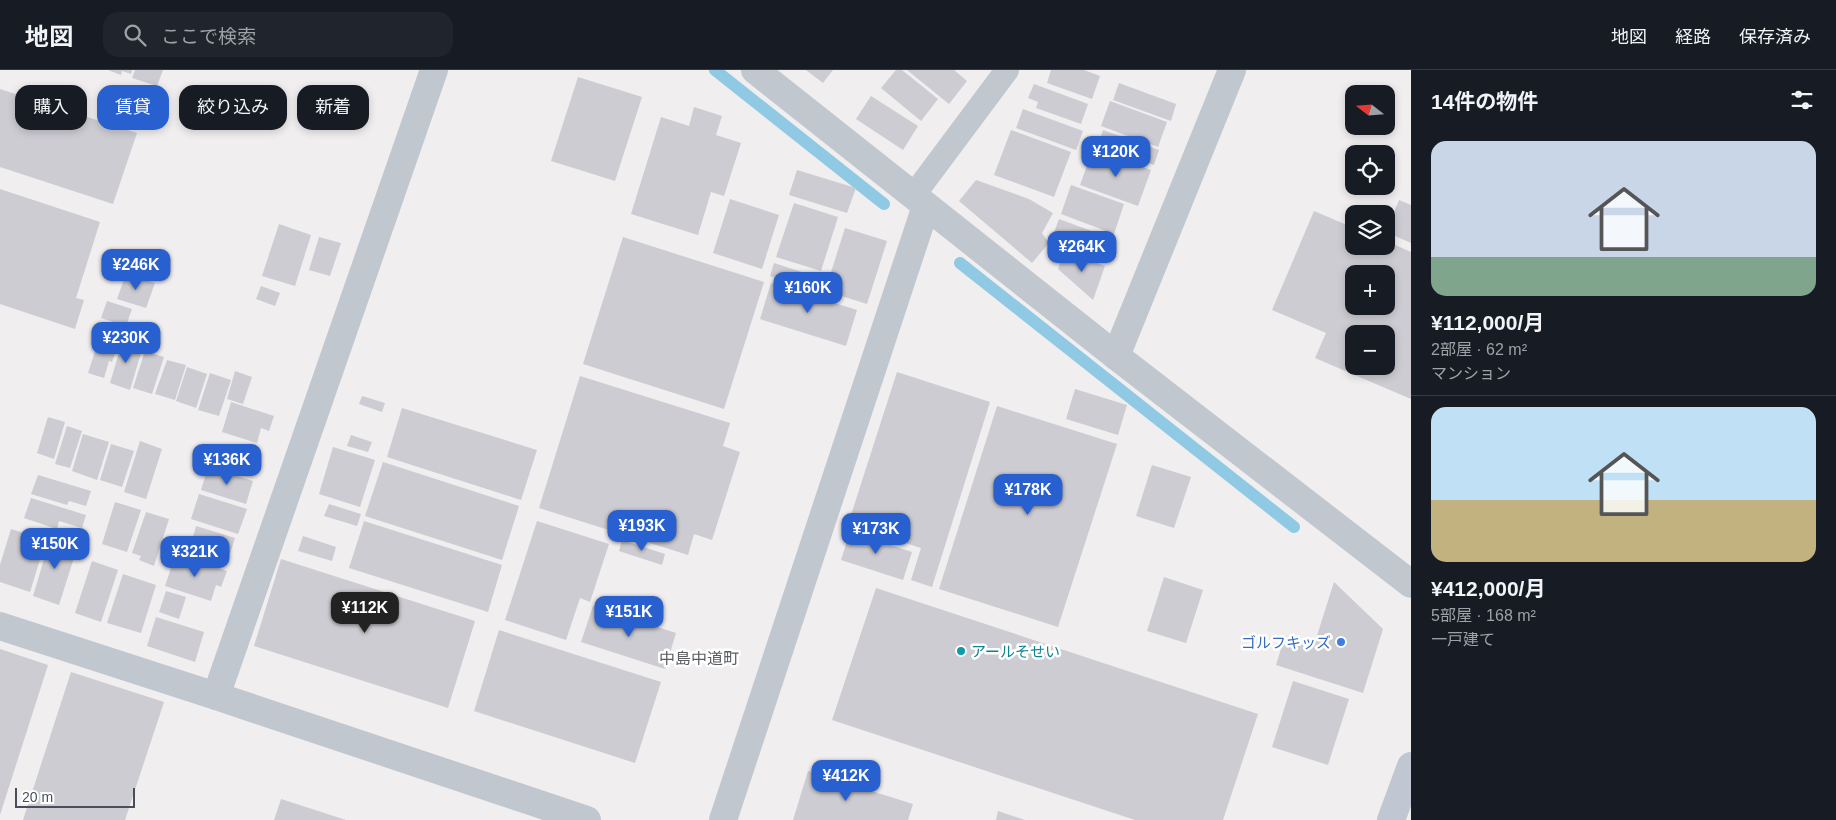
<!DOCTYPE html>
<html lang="ja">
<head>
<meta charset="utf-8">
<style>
	:root { --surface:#171b24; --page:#20242c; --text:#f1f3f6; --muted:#9ea1a6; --line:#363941; --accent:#2960cf }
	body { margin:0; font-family:Helvetica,"Noto Sans JP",sans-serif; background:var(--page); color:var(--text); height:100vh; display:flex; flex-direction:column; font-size:19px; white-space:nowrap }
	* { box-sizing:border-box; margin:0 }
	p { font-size:16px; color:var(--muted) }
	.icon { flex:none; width:28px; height:28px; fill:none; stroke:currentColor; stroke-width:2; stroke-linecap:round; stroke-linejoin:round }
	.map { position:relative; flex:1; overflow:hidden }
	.drawer { display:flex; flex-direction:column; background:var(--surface); width:425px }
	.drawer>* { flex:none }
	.hud { position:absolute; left:15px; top:15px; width:475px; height:45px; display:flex; gap:10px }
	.needle { width:32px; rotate:287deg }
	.tools { position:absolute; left:1345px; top:15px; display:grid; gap:10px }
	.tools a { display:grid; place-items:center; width:50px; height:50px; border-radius:10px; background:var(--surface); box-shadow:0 2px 8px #0003; font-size:25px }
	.scale { position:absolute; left:15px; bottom:12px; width:120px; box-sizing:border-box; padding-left:5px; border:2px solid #484f59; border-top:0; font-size:14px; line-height:18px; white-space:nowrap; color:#484f59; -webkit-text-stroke:4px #fff; paint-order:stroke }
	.price { position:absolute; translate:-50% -42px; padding:0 11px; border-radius:10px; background:var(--accent); color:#fff; font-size:16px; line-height:32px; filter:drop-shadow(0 1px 2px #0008) }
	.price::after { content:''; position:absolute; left:50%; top:30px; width:15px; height:11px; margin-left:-8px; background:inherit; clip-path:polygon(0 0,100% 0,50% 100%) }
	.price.on { background:#222; color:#fff }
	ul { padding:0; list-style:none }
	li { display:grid; align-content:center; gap:10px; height:265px; padding:0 20px }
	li+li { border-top:1px solid var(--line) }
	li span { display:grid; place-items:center; height:155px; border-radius:15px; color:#555 }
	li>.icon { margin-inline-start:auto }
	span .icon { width:90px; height:90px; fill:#fffc; stroke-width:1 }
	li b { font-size:21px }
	h2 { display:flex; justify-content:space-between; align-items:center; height:60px; padding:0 20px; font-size:21px }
	.pill { padding:0 18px; border-radius:15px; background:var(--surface); box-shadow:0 2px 8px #0003; font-size:18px; line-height:45px }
	.pill.on { background:var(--accent); color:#fff }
	header { display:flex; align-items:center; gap:30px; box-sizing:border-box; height:70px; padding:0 25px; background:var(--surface); border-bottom:1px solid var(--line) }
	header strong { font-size:24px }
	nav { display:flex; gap:28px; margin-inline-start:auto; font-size:18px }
	.search { width:350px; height:45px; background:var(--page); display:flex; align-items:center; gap:12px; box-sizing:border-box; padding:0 18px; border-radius:15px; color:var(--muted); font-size:19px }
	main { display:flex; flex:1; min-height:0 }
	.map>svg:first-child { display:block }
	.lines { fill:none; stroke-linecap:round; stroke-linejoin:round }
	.stream { stroke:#90c9e4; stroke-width:12 }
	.building { fill:#ccccd2; fill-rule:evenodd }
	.service { stroke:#c0c7cf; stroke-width:24 }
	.minor { stroke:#c0c7cf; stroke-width:28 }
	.secondary { stroke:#c0c7d3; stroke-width:28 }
	.shop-dot { fill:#3f7fe0; stroke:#fff; stroke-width:2 }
	.culture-dot { fill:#0f9aa8; stroke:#fff; stroke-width:2 }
	.labels { text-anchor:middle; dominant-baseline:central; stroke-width:5; stroke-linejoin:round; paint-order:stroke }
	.shop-label { font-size:15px; fill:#366cbe; stroke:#fff; text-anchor:end }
	.culture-label { font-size:15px; fill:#0d838f; stroke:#fff; text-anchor:start }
	.neighbourhood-label { font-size:16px; fill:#5b5d62; stroke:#fff }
</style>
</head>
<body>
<header>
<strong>地図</strong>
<div class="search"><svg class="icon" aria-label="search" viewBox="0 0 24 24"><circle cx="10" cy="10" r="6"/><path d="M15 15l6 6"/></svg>ここで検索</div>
<nav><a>地図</a><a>経路</a><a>保存済み</a></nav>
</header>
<main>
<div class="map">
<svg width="1411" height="750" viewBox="0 0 1411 750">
	<rect width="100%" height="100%" fill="#f0eeee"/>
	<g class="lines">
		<g class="stream">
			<path d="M715,0L884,134"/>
			<path d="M960,193L1294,457"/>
		</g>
	</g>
	<g class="building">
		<path d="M108,0H132L131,4L122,1L121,5Z"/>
		<path d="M135,0H163L157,16L132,8Z"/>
		<path d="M806,0H833L823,13Z"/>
		<path d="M896,0H902L938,29L921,51L881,18Z"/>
		<path d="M907,0H954L967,11L949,34Z"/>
		<path d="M1051,0H1084L1100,6L1092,29L1047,13Z"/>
		<path d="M578,7L642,27L615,111L551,91Z"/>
		<path d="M1119,13L1176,34L1171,51L1113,30Z"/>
		<path d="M1034,14L1088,34L1081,54L1036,38L1038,32L1028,28Z"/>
		<path d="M0,19L137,63L113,134L0,97Z"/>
		<path d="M871,26L918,56L903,80L856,49Z"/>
		<path d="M1110,31L1167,52L1158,77L1101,56Z"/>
		<path d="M694,37L722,46L716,65L741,73L724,126L711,122L698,165L631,144L661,47L689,56Z"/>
		<path d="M1023,39L1083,61L1076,80L1016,58Z"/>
		<path d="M1011,60L1071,82L1054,127L994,105Z"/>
		<path d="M1103,60L1159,80L1154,95L1098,74Z"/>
		<path d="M1093,79L1151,100L1138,136L1080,115Z"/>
		<path d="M797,100L856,118L847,143L789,125Z"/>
		<path d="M976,110L1029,129L1053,143L1042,163L1049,173L1032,193L959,131Z"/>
		<path d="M1071,115L1124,134L1114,164L1061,144Z"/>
		<path d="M0,119L100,152L76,228L84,230L75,259L0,234Z"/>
		<path d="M730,129L779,145L762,199L713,183Z"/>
		<path d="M1399,130L1411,135V173L1386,162Z"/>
		<path d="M794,133L838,147L821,201L776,187Z"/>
		<path d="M1314,141L1354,158V176H1386V171L1411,182V329L1315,288L1326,263L1272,240ZM1354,204H1386V236H1354ZM1354,264H1386V296H1354Z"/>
		<path d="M1059,149L1113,169L1106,188L1052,168Z"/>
		<path d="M279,154L311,165L295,216L262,206Z"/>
		<path d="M845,158L887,171L867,234L825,221Z"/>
		<path d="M319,167L341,173L330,206L309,200Z"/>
		<path d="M623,167L764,212L724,339L583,294Z"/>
		<path d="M1064,181L1105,196L1093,230L1058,199Z"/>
		<path d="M774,193L814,206L810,219L770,206Z"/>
		<path d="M126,204L155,213L146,238L117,229Z"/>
		<path d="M771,213L857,240L846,276L760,249Z"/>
		<path d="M261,216L280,223L275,236L256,229Z"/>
		<path d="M107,231L132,239L126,256L101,248Z"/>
		<path d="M100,266L119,272L112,292L109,291L104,308L88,303Z"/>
		<path d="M123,269L143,276L130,320L110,313Z"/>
		<path d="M145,281L164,287L152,324L133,318Z"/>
		<path d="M167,290L186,295L175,330L155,324Z"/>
		<path d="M187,297L207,304L196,338L176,331Z"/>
		<path d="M235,301L252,307L243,334L227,329Z"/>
		<path d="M897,302L990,332L932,517L911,510L921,478L868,461L871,451L851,445Z"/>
		<path d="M210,303L231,310L219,346L198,340Z"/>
		<path d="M580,306L730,353L723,376L740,382L712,470L694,464L688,485L539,438Z"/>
		<path d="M1075,319L1127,335L1118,365L1066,349Z"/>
		<path d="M362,326L385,333L382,342L359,334Z"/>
		<path d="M231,332L274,346L269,361L261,358L257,373L222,362Z"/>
		<path d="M997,336L1117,374L1058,557L939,519Z"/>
		<path d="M402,338L537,380L521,430L387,387Z"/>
		<path d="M48,347L65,352L54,389L37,383Z"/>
		<path d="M67,356L82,361L70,398L55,394Z"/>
		<path d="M83,364L109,372L97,410L72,401Z"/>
		<path d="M351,365L372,372L368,382L347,376Z"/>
		<path d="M140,371L162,379L146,429L124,422Z"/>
		<path d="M111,374L134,381L122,417L100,410Z"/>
		<path d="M333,377L375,390L360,437L319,424Z"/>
		<path d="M383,392L519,436L502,490L365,446Z"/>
		<path d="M1152,395L1191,407L1174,458L1136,446Z"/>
		<path d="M208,397L253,411L246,434L201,420Z"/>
		<path d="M38,405L91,421L86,436L69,431L67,435L31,424Z"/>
		<path d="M199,424L247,439L238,464L191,449Z"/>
		<path d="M31,428L86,445L82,458L59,451L57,459L24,448Z"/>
		<path d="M115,432L141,440L127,482L102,474Z"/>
		<path d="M329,434L361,444L357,456L324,446Z"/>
		<path d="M146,442L169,449L154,496L139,490L141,486L132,483Z"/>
		<path d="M364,451L502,495L488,542L349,498Z"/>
		<path d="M537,451L609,474L590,532L580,528L566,570L505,550Z"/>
		<path d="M196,456L235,468L229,487L191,474Z"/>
		<path d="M852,456L861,459L859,465L912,482L903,510L841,490Z"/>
		<path d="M11,459L46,470L30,522L0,512V495Z"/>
		<path d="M51,466L78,475L59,535L33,526Z"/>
		<path d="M303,466L336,477L332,491L298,481Z"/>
		<path d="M622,470L665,484L662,495L619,481Z"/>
		<path d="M182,486L227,501L221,517L216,515L211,531L165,516L173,492L179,494Z"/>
		<path d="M281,489L475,551L448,638L254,576Z"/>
		<path d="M92,491L118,500L101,552L75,543Z"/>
		<path d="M123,504L156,515L141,563L107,553Z"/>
		<path d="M1164,507L1203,520L1186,573L1147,561Z"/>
		<path d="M1334,512L1383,559L1363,623L1276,595L1285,566L1314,575Z"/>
		<path d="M876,518L1258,644L1223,750H1135L832,650Z"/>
		<path d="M166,521L186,527L179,549L159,542Z"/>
		<path d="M593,536L676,563L665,599L581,572Z"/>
		<path d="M156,547L204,562L195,592L147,576Z"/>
		<path d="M499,560L661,612L635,693L474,641Z"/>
		<path d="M0,579L48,595L0,745Z"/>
		<path d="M71,602L164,632L125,750H23Z"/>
		<path d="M1293,611L1349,629L1328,695L1272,677Z"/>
		<path d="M808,701L913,734L908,750H793Z"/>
		<path d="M281,729L346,750H274Z"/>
		<path d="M998,741L1025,750H996Z"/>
	</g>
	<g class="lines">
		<path class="service" d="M913,126L1007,0"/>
		<g class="minor">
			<path d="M755,0L1116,286L1411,514"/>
			<path d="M1116,286L1232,0"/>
			<path d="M0,556L216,626L587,750"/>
			<path d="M216,626L434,0"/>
			<path d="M723,750L926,136"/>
		</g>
		<path class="secondary" d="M1391,750L1411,696"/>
	</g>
	<circle class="shop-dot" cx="1341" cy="572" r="5"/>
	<circle class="culture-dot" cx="961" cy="581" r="5"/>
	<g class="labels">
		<g class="shop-label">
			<text x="1331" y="572">ゴルフキッズ</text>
		</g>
		<g class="culture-label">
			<text x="971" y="581">アールそせい</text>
		</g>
		<g class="neighbourhood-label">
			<text x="699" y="588">中島中道町</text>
		</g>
	</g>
</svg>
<div class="tools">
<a><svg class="needle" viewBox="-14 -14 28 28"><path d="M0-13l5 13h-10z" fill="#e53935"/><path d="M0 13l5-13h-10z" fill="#9ea1a6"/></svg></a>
<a><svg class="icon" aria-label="locate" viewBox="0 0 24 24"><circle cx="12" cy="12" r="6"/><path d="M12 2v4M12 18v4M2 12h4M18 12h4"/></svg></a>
<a><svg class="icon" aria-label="layers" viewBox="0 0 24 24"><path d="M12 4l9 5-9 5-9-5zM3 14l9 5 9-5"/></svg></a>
<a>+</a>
<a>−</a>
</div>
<div class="scale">20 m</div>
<b class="price" style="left:1116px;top:108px">¥120K</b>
<b class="price" style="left:1082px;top:203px">¥264K</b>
<b class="price" style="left:136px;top:221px">¥246K</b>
<b class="price" style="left:808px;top:244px">¥160K</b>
<b class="price" style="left:126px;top:294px">¥230K</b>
<b class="price" style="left:227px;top:416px">¥136K</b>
<b class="price" style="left:1028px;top:446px">¥178K</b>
<b class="price" style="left:642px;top:482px">¥193K</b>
<b class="price" style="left:876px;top:485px">¥173K</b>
<b class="price" style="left:55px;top:500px">¥150K</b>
<b class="price" style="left:195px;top:508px">¥321K</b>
<b class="price on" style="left:365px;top:564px">¥112K</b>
<b class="price" style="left:629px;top:568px">¥151K</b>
<b class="price" style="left:846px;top:732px">¥412K</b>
<div class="hud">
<a class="pill">購入</a>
<a class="pill on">賃貸</a>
<a class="pill">絞り込み</a>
<a class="pill">新着</a>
</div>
</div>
<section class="drawer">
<h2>14件の物件<svg class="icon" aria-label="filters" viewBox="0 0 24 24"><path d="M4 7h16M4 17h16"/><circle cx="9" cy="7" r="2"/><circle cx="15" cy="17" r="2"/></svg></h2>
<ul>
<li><span style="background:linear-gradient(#c9d6e8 75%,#7fa58c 0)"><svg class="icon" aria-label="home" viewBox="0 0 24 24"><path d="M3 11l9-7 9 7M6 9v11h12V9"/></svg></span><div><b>¥112,000/月</b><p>2部屋 · 62 m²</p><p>マンション</p></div></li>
<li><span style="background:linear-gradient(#bfe0f5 60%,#c2b280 0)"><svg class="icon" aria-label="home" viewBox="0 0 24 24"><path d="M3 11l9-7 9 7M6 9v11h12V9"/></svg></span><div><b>¥412,000/月</b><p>5部屋 · 168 m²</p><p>一戸建て</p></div></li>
</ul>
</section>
</main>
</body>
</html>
